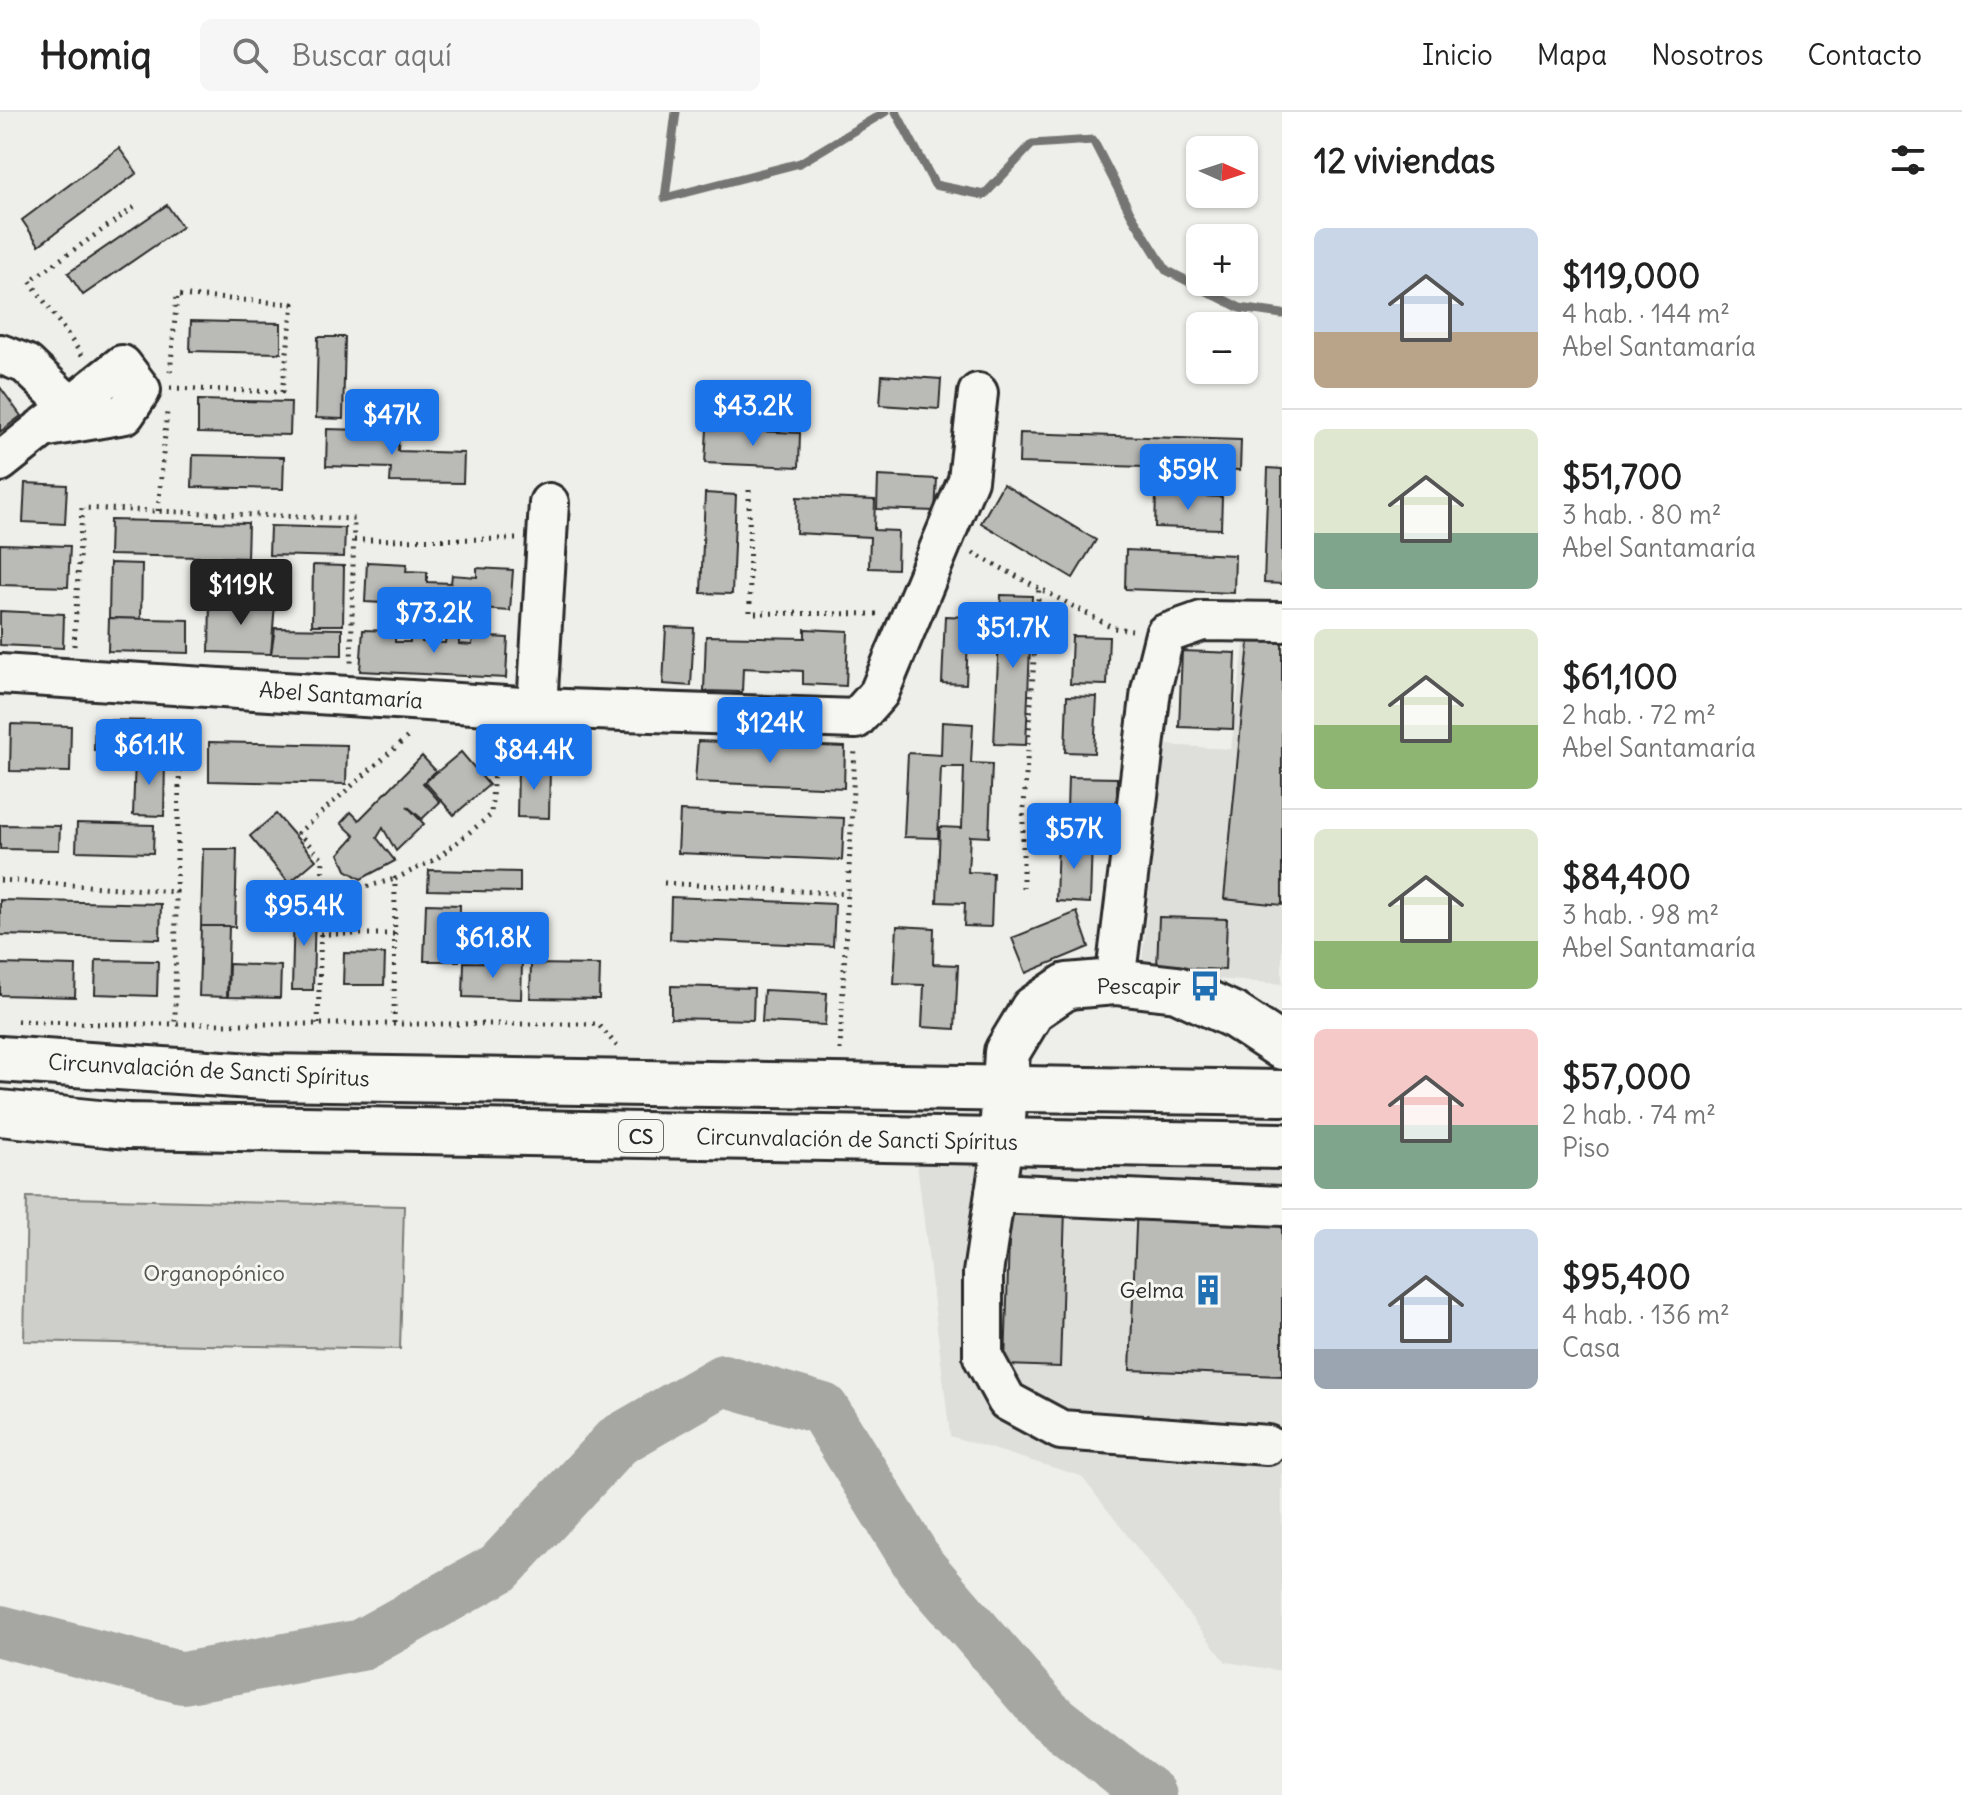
<!DOCTYPE html>
<html lang="es">
<head>
<meta charset="utf-8">
<style>
	:root { --surface:#fff; --page:#f6f6f6; --text:#222; --muted:#767676; --line:#e0e0e0; --accent:#1a73e8 }
	body { margin:0; font-family:Delius,sans-serif; background:var(--page); color:var(--text); height:100vh; display:flex; flex-direction:column; font-size:30px; white-space:nowrap }
	* { box-sizing:border-box; margin:0 }
	p { font-size:26px; color:var(--muted) }
	.icon { flex:none; width:44px; height:44px; fill:none; stroke:currentColor; stroke-width:2; stroke-linecap:round; stroke-linejoin:round }
	.map { position:relative; flex:1; overflow:hidden }
	.details { display:flex; flex-direction:column; background:var(--surface); width:680px }
	.details>* { flex:none }
	.needle { width:52px; rotate:93deg }
	.tools { position:absolute; left:1186px; top:24px; display:grid; gap:16px }
	.tools a { display:grid; place-items:center; width:72px; height:72px; border-radius:12px; background:var(--surface); box-shadow:0 2px 6px #0004; font-size:40px }
	.price { position:absolute; translate:-50% -68px; padding:0 18px; border-radius:8px; background:var(--accent); color:#fff; font-size:26px; line-height:52px; filter:drop-shadow(0 2px 4px #0008) }
	.price::after { content:''; position:absolute; left:50%; top:48px; width:24px; height:18px; margin-left:-12px; background:inherit; clip-path:polygon(0 0,100% 0,50% 100%) }
	.price.active { background:#222; color:#fff }
	ul { padding:0; list-style:none }
	li { display:flex; align-items:center; gap:24px; height:200px; padding:0 32px }
	li+li { border-top:2px solid var(--line) }
	li span { display:grid; place-items:center; flex:none; width:224px; height:160px; border-radius:12px; color:#555 }
	li>.icon { margin-inline-start:auto }
	span .icon { width:96px; height:96px; fill:#fffc; stroke-width:1 }
	li b { font-size:34px }
	h2 { display:flex; justify-content:space-between; align-items:center; height:96px; padding:0 32px; font-size:34px }
	header { display:flex; align-items:center; gap:48px; box-sizing:border-box; height:112px; padding:0 40px; background:var(--surface); border-bottom:2px solid var(--line) }
	header strong { font-size:38px }
	nav { display:flex; gap:44px; margin-inline-start:auto; font-size:28px }
	.search { width:560px; height:72px; background:var(--page); display:flex; align-items:center; gap:20px; box-sizing:border-box; padding:0 28px; border-radius:12px; color:var(--muted); font-size:30px }
	main { display:flex; flex:1; min-height:0 }
	.map>svg:first-child { display:block }
	.built { fill:#dededb }
	.garden { fill:#cececa; stroke:#7c7c7a; stroke-width:2 }
	.lines { fill:none; stroke-linecap:round; stroke-linejoin:round }
	.stream { stroke:#757573; stroke-width:9 }
	.river { stroke:#a6a6a3; stroke-width:52 }
	.building { fill:#babab7; stroke:#2b2b2b; stroke-width:2 }
	.minor-casing { stroke:#2b2b2b; stroke-width:44 }
	.highway-casing { stroke:#2b2b2b; stroke-width:50 }
	.path { stroke:#2b2b2b; stroke-width:5; stroke-dasharray:2 6; stroke-linecap:butt }
	.minor { stroke:#f6f6f2; stroke-width:38 }
	.highway { stroke:#f6f6f2; stroke-width:44 }
	.labels { text-anchor:middle; dominant-baseline:central; stroke-width:6; stroke-linejoin:round; paint-order:stroke }
	.shield { fill:#f6f6f2; stroke:#686867; stroke-width:2 }
	.shield-label { font-size:20px; font-weight:bold; fill:#2b2b2b }
	.street-label { font-size:22px; fill:#2b2b2b; stroke:#f6f6f2 }
	.poi-label { font-size:22px; fill:#2b2b2b; stroke:#f6f6f2; text-anchor:end }
	.park-label { font-size:22px; fill:#545453; stroke:#f6f6f2 }
</style>
</head>
<body>
<header>
<strong>Homiq</strong>
<div class="search"><svg class="icon" aria-label="search" viewBox="0 0 24 24"><circle cx="10" cy="10" r="6"/><path d="M15 15l6 6"/></svg>Buscar aquí</div>
<nav><a>Inicio</a><a>Mapa</a><a>Nosotros</a><a>Contacto</a></nav>
</header>
<main>
<div class="map">
<svg width="1282" height="1683" viewBox="0 0 1282 1683">
	<rect width="100%" height="100%" fill="#eeeeea"/>
	<filter id="ink" filterUnits="userSpaceOnUse"><feTurbulence type="fractalNoise" baseFrequency=".0125" numOctaves="2"/><feDisplacementMap in="SourceGraphic" scale="16" xChannelSelector="R" yChannelSelector="G"/><feConvolveMatrix kernelMatrix="1 2 1 2 8 2 1 2 1" color-interpolation-filters="sRGB"/></filter>
	<g filter="url(#ink)">
		<g class="built">
			<path d="M1245,524H1282V872L1141,861L1163,633L1231,637Z"/>
			<path d="M917,1051L1282,1059V1559L1226,1550L1081,1364L950,1324Z"/>
		</g>
		<path class="garden" d="M27,1085L404,1094L400,1237L24,1229Z"/>
		<g class="lines">
			<g class="stream">
				<path d="M676,0L665,86L800,51L885,0"/>
				<path d="M896,0L935,73L984,83L1032,32L1093,28L1131,102L1166,158L1240,196L1282,202"/>
			</g>
			<path class="river" d="M0,1519L183,1566L361,1533L499,1456L617,1329L723,1268L823,1297L921,1456L1047,1602L1151,1683"/>
		</g>
		<g class="building">
			<path d="M119,36L137,61L39,133L22,108Z"/>
			<path d="M167,93L182,115L83,183L68,161Z"/>
			<path d="M191,209L281,211V241L190,239Z"/>
			<path d="M318,225H345L343,307L316,306Z"/>
			<path d="M882,263L941,267L939,297L880,293Z"/>
			<path d="M0,275L21,304L0,320Z"/>
			<path d="M198,288L291,290L290,323L198,321Z"/>
			<path d="M327,317L399,319L398,339L464,341L463,371L390,370L391,356L326,354Z"/>
			<path d="M707,317L800,321L799,355L705,351Z"/>
			<path d="M1020,321L1241,328L1240,358L1019,351Z"/>
			<path d="M193,343L284,345L283,377L192,375Z"/>
			<path d="M1268,356L1282,357V472L1264,471Z"/>
			<path d="M878,364L937,367L935,399L877,397Z"/>
			<path d="M25,371L67,373L65,412L23,410Z"/>
			<path d="M1003,372L1096,428L1073,466L981,411Z"/>
			<path d="M705,381L736,383L732,482L701,481Z"/>
			<path d="M1156,382L1222,385L1221,417L1155,415Z"/>
			<path d="M797,385L875,388L874,418L898,419L897,457L869,456L870,425L796,421Z"/>
			<path d="M110,408L248,411L247,446L109,443Z"/>
			<path d="M270,414L345,416L344,445L269,443Z"/>
			<path d="M0,432L70,434L68,475L0,473Z"/>
			<path d="M1126,438L1235,443L1234,481L1125,477Z"/>
			<path d="M367,450L407,452L406,459L427,460V470L451,471L452,463L477,465V456L513,458L510,499L467,496L466,508L401,504L402,492L365,490Z"/>
			<path d="M110,451L142,452L141,507L109,506Z"/>
			<path d="M313,453L344,454L343,513H312Z"/>
			<path d="M1001,483L1032,484L1026,633L994,632Z"/>
			<path d="M210,489L275,491L271,542L209,540Z"/>
			<path d="M0,499L64,502L63,536L0,533Z"/>
			<path d="M945,504L969,505L966,572L942,571Z"/>
			<path d="M109,506L189,508V541L108,539Z"/>
			<path d="M666,515L694,516L691,574L663,572Z"/>
			<path d="M275,516L342,517V543L271,542Z"/>
			<path d="M805,517L848,519L846,574L803,572V559L743,556L742,580L704,579L706,524L805,526Z"/>
			<path d="M363,518L395,519V530H410V518L422,519V530L445,531L446,523L459,524V532L472,533L473,524L508,526L506,566L360,559Z"/>
			<path d="M1250,520L1282,523V793L1224,787Z"/>
			<path d="M1072,524L1109,525L1107,573L1070,572Z"/>
			<path d="M1182,539L1236,541L1233,617L1179,615Z"/>
			<path d="M1067,584L1097,585L1094,641L1065,640Z"/>
			<path d="M95,608L166,609L165,639L94,638Z"/>
			<path d="M942,610L973,612L971,651L992,652L989,725L970,724L968,760L993,761L991,815L964,814L965,791L937,790L940,715L962,716L964,655H941L938,726L904,725L908,641L941,643Z"/>
			<path d="M11,612L71,614L70,660L10,659Z"/>
			<path d="M698,629L845,635L844,676L695,670Z"/>
			<path d="M209,630L347,633L346,672L209,669Z"/>
			<path d="M461,640L489,673L454,703L425,670Z"/>
			<path d="M422,644L436,659L423,671L440,690L422,707L407,694L424,712L396,739L383,716L377,726L395,749L361,767L346,758L339,742L355,724L341,711L351,700L359,708Z"/>
			<path d="M135,647H165L164,704L133,703Z"/>
			<path d="M518,654L550,655L549,706L517,705Z"/>
			<path d="M1068,665L1117,666V699L1067,698Z"/>
			<path d="M680,699L844,706L842,748L678,741Z"/>
			<path d="M276,702L316,748L289,771L250,724Z"/>
			<path d="M77,711L154,713L153,741L76,739Z"/>
			<path d="M0,713L60,714L59,738L0,737Z"/>
			<path d="M1058,727L1092,728L1090,791L1056,789Z"/>
			<path d="M203,737H237L235,815L201,814Z"/>
			<path d="M429,758L520,760V780L428,778Z"/>
			<path d="M671,785L835,792L833,834L670,827Z"/>
			<path d="M0,788L161,792L160,827L0,823Z"/>
			<path d="M426,792L460,793L459,849H424Z"/>
			<path d="M294,794H315L313,878H292Z"/>
			<path d="M1077,800L1089,835L1026,861L1012,826Z"/>
			<path d="M1159,805L1227,807L1225,858L1157,855Z"/>
			<path d="M201,814H229L227,885L199,884Z"/>
			<path d="M897,814L934,816L933,852L958,853L955,917L922,915L924,873L894,872Z"/>
			<path d="M344,841L385,842L384,873H343Z"/>
			<path d="M96,848L158,849L157,884L95,882Z"/>
			<path d="M464,850L522,851L521,887L463,885Z"/>
			<path d="M0,852L76,854L75,885L0,883Z"/>
			<path d="M229,852L281,854L280,886L228,885Z"/>
			<path d="M531,852L600,853L599,887L530,886Z"/>
			<path d="M671,874L754,876L753,908L671,906Z"/>
			<path d="M764,878L827,881L825,913L762,910Z"/>
			<path d="M1137,1092L1282,1099V1264L1130,1258Z"/>
			<path d="M1010,1095L1065,1097L1060,1255L1005,1253Z"/>
		</g>
		<g class="lines">
			<g class="minor-casing">
				<g id="minor">
					<path d="M0,242L26,252L70,294"/>
					<path d="M0,350L122,253L141,278L125,302L42,316"/>
					<path d="M0,562L537,596L856,607L879,581L968,368L978,281"/>
					<path d="M537,596L549,391"/>
					<path d="M1115,870L1151,578L1165,522L1202,509L1282,510"/>
					<path d="M1003,1030L995,1081L1282,1094"/>
					<path d="M995,1081L983,1161V1245L1007,1289L1061,1318L1267,1333"/>
				</g>
			</g>
			<g class="highway-casing">
				<g id="highway">
					<path d="M0,947L267,965L1282,981"/>
					<path d="M0,1001L127,1014L1282,1034"/>
					<path d="M1003,1007L1007,940L1033,897L1067,874L1115,870L1177,877L1235,904L1282,935"/>
				</g>
			</g>
			<g class="path">
				<path d="M82,243L30,169L136,94"/>
				<path d="M170,276L282,280L293,192L177,183L170,262"/>
				<path d="M749,378L750,501L879,502"/>
				<path d="M158,399L167,300"/>
				<path d="M354,428L517,427"/>
				<path d="M973,441L1114,516L1132,518"/>
				<path d="M74,534L82,396L354,407L351,555"/>
				<path d="M0,768L176,780L175,912"/>
				<path d="M664,771L848,782"/>
				<path d="M1023,776V708L1039,474"/>
				<path d="M176,780L181,605"/>
				<path d="M321,787L395,767"/>
				<path d="M320,822H395"/>
				<path d="M17,909L102,912H598L617,934"/>
				<path d="M394,911L395,767L436,747L491,703L496,626"/>
				<path d="M318,912L323,747L298,721L411,622"/>
				<path d="M840,938L855,636"/>
			</g>
			<use href="#minor" class="minor"/>
			<use href="#highway" class="highway"/>
		</g>
	</g>
	<defs>
		<g id="bus-bare" transform="scale(2.4)"><path d="M-5-6H5V4H4V6H2V4H-2V6H-4V4H-5ZM-3.5-4V0h7V-4ZM-3.5 1.2v1.5H-2V1.2ZM2 1.2v1.5H3.5V1.2Z" fill="#1f6fb2" stroke="#f6f6f2" stroke-width="2.5" paint-order="stroke"/></g>
		<g id="building-bare" transform="scale(2.4)"><path d="M-4-6H4V6H1V3H-1V6H-4ZM-2.5-4.3h1.7v1.8h-1.7ZM.8-4.3h1.7v1.8H.8ZM-2.5-1h1.7V.8h-1.7ZM.8-1h1.7V.8H.8Z" fill="#1f6fb2" stroke="#f6f6f2" stroke-width="2.5" paint-order="stroke"/></g>
	</defs>
	<g fill-rule="evenodd">
		<use href="#bus-bare" x="1205" y="874"/>
		<use href="#building-bare" x="1208" y="1178"/>
	</g>
	<g class="labels">
		<rect class="shield" x="619" y="1008" width="44" height="32" rx="6"/>
		<g class="shield-label">
			<text x="641" y="1024">CS</text>
		</g>
		<g class="street-label">
			<text transform="translate(341 583) rotate(4)">Abel Santamaría</text>
			<text transform="translate(209 958) rotate(3)">Circunvalación de Sancti Spíritus</text>
			<text transform="translate(857 1027) rotate(1)">Circunvalación de Sancti Spíritus</text>
		</g>
		<g class="poi-label">
			<text x="1181" y="874">Pescapir</text>
			<text x="1184" y="1178">Gelma</text>
		</g>
		<g class="park-label">
			<text x="214" y="1161">Organopónico</text>
		</g>
	</g>
</svg>
<div class="tools">
<a><svg class="needle" viewBox="-14 -14 28 28"><path d="M0-13l5 13h-10z" fill="#e53935"/><path d="M0 13l5-13h-10z" fill="#767676"/></svg></a>
<a>+</a>
<a>−</a>
</div>
<b class="price" style="left:753px;top:336px">$43.2K</b>
<b class="price" style="left:392px;top:345px">$47K</b>
<b class="price" style="left:1188px;top:400px">$59K</b>
<b class="price active" style="left:241px;top:515px">$119K</b>
<b class="price" style="left:434px;top:543px">$73.2K</b>
<b class="price" style="left:1013px;top:558px">$51.7K</b>
<b class="price" style="left:770px;top:653px">$124K</b>
<b class="price" style="left:149px;top:675px">$61.1K</b>
<b class="price" style="left:534px;top:680px">$84.4K</b>
<b class="price" style="left:1074px;top:759px">$57K</b>
<b class="price" style="left:304px;top:836px">$95.4K</b>
<b class="price" style="left:493px;top:868px">$61.8K</b>
</div>
<section class="details">
<h2>12 viviendas<svg class="icon" aria-label="filters" viewBox="0 0 24 24"><path d="M4 7h16M4 17h16"/><circle cx="9" cy="7" r="2"/><circle cx="15" cy="17" r="2"/></svg></h2>
<ul>
<li><span style="background:linear-gradient(#c9d6e8 65%,#b9a48a 0)"><svg class="icon" aria-label="home" viewBox="0 0 24 24"><path d="M3 11l9-7 9 7M6 9v11h12V9"/></svg></span><div><b>$119,000</b><p>4 hab. · 144 m²</p><p>Abel Santamaría</p></div></li>
<li><span style="background:linear-gradient(#dfe7d0 65%,#7fa58c 0)"><svg class="icon" aria-label="home" viewBox="0 0 24 24"><path d="M3 11l9-7 9 7M6 9v11h12V9"/></svg></span><div><b>$51,700</b><p>3 hab. · 80 m²</p><p>Abel Santamaría</p></div></li>
<li><span style="background:linear-gradient(#dfe7d0 60%,#8fb573 0)"><svg class="icon" aria-label="home" viewBox="0 0 24 24"><path d="M3 11l9-7 9 7M6 9v11h12V9"/></svg></span><div><b>$61,100</b><p>2 hab. · 72 m²</p><p>Abel Santamaría</p></div></li>
<li><span style="background:linear-gradient(#dfe7d0 70%,#8fb573 0)"><svg class="icon" aria-label="home" viewBox="0 0 24 24"><path d="M3 11l9-7 9 7M6 9v11h12V9"/></svg></span><div><b>$84,400</b><p>3 hab. · 98 m²</p><p>Abel Santamaría</p></div></li>
<li><span style="background:linear-gradient(#f6c9c9 60%,#7fa58c 0)"><svg class="icon" aria-label="home" viewBox="0 0 24 24"><path d="M3 11l9-7 9 7M6 9v11h12V9"/></svg></span><div><b>$57,000</b><p>2 hab. · 74 m²</p><p>Piso</p></div></li>
<li><span style="background:linear-gradient(#c9d6e8 75%,#9aa5b1 0)"><svg class="icon" aria-label="home" viewBox="0 0 24 24"><path d="M3 11l9-7 9 7M6 9v11h12V9"/></svg></span><div><b>$95,400</b><p>4 hab. · 136 m²</p><p>Casa</p></div></li>
</ul>
</section>
</main>
</body>
</html>
